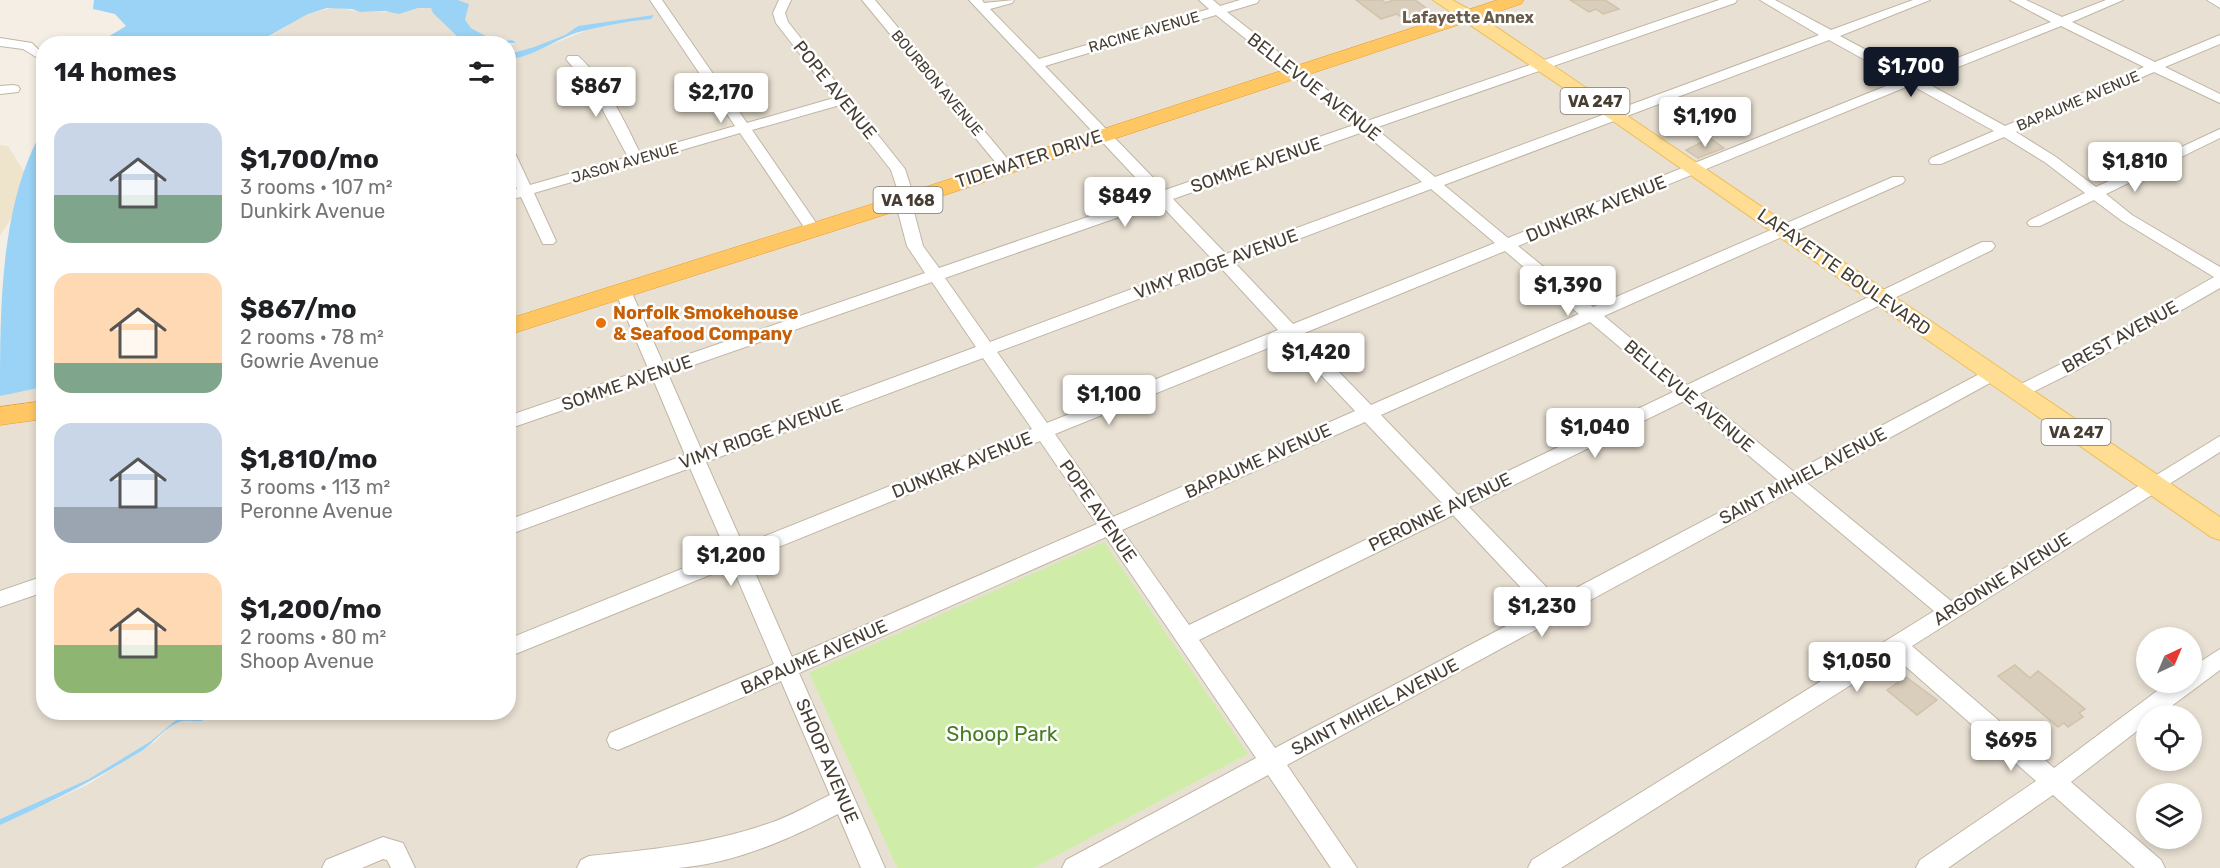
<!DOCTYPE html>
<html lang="en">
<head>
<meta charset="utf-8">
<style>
	:root { --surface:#fff; --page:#f2f2f2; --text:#202124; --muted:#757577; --accent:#111827 }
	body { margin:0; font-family:Rubik,sans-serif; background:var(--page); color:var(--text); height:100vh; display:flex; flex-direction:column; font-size:22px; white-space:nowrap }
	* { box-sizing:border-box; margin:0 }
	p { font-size:20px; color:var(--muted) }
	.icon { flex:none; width:33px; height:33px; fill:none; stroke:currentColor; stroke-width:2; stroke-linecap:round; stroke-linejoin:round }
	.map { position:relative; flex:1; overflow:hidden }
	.drawer { position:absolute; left:36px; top:36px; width:480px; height:684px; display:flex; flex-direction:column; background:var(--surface); border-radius:24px; box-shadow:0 3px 9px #0003 }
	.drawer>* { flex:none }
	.needle { width:39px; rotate:44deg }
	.fabs { position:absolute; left:2136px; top:627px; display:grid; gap:12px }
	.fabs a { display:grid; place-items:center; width:66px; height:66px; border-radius:50%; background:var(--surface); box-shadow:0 3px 9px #0003; font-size:30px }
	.price { position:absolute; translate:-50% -51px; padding:0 14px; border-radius:6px; background:#fff; color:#222; font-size:20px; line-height:39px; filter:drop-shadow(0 2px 3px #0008) }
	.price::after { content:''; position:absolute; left:50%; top:36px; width:18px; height:14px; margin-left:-9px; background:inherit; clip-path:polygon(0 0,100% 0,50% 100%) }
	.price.selected { background:var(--accent); color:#fff }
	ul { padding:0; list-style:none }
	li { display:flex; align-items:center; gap:18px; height:150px; padding:0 18px }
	li span { display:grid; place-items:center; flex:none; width:168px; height:120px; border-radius:18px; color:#555 }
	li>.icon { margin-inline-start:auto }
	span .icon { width:72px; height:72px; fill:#fffc; stroke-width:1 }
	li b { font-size:26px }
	h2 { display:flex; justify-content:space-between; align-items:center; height:72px; padding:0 18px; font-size:26px }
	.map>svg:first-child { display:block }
	.residential { fill:#e8e0d2; fill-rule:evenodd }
	.education { fill:#eee4cc }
	.green { fill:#cfeca9 }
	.water { fill:#9ad3f6 }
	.building { fill:#d9cdbb; stroke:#d1c2ab; stroke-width:1.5 }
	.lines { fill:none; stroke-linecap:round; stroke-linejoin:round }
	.minor-casing { stroke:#c0b6a6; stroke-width:2 }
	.major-casing { stroke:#eebd58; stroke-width:2 }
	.highway-casing { stroke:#ea9d27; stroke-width:1 }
	.minor { fill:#fff; fill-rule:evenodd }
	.major { fill:#ffdd92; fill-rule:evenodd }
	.highway { fill:#ffc764; fill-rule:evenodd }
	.food-dot { fill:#e8710a; stroke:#fff; stroke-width:2 }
	.labels { text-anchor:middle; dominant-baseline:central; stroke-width:5; stroke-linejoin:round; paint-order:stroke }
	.far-street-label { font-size:15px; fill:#463e33; stroke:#fff }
	.far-neighbourhood-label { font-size:16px; font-weight:bold; fill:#6a5c4a; stroke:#fff }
	.shield { fill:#fff; stroke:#7e7870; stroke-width:1.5 }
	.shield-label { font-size:16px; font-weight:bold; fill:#463e33 }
	.street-label { font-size:18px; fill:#463e33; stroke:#fff }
	.food-label { font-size:18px; font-weight:bold; fill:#c56008; stroke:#fff; text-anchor:start }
	.near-park-label { font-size:21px; fill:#477d22; stroke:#fff }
</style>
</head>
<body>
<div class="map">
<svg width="2220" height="868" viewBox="0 0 2220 868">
	<rect width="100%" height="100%" fill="#f4eee4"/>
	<g class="residential">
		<path d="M458,0H2220V868H1034L1248,754L809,673L897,868H0V825L87,785L155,742L172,724L185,719L204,721L209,718L189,715L177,719L151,741L89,779L0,819V396L6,394L43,387L44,712H508L509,59L536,51L587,30L654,16L578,26L565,35L534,47L509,54V45L514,44L512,40L497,42L471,28L465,20L469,4ZM2146,638H2192V682H2146ZM2146,716H2192V760H2146ZM2146,794H2192V838H2146Z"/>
		<path d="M335,7L360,12H396L418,8H431L460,39H470L475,43L256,44L308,14Z"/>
	</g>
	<path class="education" d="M0,145L8,146L25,173L12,217L0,236Z"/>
	<path class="green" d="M1104,542L1248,754L1034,868H897L809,673Z"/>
	<g class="water">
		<path d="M94,0H458L469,4L465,20L471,28L497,42L512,40L516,43H475L470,39H460L433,13L431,8H418L399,14L385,11L360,12L352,9L327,8L308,14L256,43H98L126,26L115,14L93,9Z"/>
		<path d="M654,15L651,19C629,21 608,25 587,30C560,35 536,57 509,59V54L534,47L565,35L578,26Z"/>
		<path d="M43,129V387L0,396C0,307 0,204 43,129Z"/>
		<path d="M189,715L209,718C199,725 186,717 175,724C163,730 154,742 143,750C96,779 50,803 0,825V819L89,779L151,741L177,719Z"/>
	</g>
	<g class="building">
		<path d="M1356,0H1382L1385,3L1394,0H1415L1434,14L1426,16L1430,19L1418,23L1414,20L1408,22L1397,14L1381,19Z"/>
		<path d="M1570,0H1605L1619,9L1603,14L1596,9L1589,12Z"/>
		<path d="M1710,138L1724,148L1698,158L1686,150Z"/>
		<path d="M2015,665L2030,678L2038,671L2085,709L2079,713L2083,717L2068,727L2064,723L2058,727L1998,676Z"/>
		<path d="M1906,677L1937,700L1917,715L1887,690Z"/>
	</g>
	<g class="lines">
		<g class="minor-casing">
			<g id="minor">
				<path d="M650,0H662L747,123L834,98L776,23L773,13L779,0H791L785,13L788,22L905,169L915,200L914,212L923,246L939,268L1152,195L969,0H982L984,3L1014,0L1012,3L990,9L1039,59L1209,9L1199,0H1213L1220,6L1240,0H1259L1257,3L1227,12L1367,121L1719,0H1737L1735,3L1375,128L1435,177L1819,35L1760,0H1775L1831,30L1913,0H1930L1840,36L1913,75L2051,22L2010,0H2026L2062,17L2106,0H2123L2072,22L2155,62L2220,35V44L2165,67L2220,94V103L2154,72L2016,132L2056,157L2096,187L2220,129V138L2106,194L2132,215L2220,267V288L2079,369L2025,396L2019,398L2013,396L2010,392L2013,388L2067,361L2214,277L2122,221L2094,200L2040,226H2030L2027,223L2030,220L2085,193L2046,163L2004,137L1941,164H1931L1929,161L1931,158L1994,131L1911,85L1518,246L1593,307L1893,177H1903L1905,180L1903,183L1604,316L1687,385L1982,242H1992L1995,246L1992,250L1699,394L1794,472L1987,370H1999L2002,374L1999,378L1807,483L1951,601L2220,436V452L1912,646L2054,768L2169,682H2192V667L2220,649V670L2158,716H2146V724L2071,782L2161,860L2165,868H2135L2053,795L1948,868H1916L1920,860L2036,781L1895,657L1561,868H1528L1532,860L1934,611L1791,491L1287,765L1357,868H1331L1268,775L1098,868H1062L1066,860L1256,758L1106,537L799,673L885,868H861L838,814C789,839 734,864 678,868C645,868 611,868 577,868L581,860L589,856C649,850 710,844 767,824C789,817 809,805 830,795L781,681L618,750L610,747L607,740L610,733L774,664L732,566L508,657V639L726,551L690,468L508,535V520L685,455L653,379L508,429V416L648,368L615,291L617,287H629L631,291L663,363L925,273L907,246L898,212L901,200L891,170L840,105L752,130L821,230L818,233H808L740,133L534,193L556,241L553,244H543L521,197L508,200V191L517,189L508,170V149L515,153L530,185L628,157L592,90L566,59L568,56H578C606,81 624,120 640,153L735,126ZM1216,15L1354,125L1165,190L1045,66ZM2061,26L2144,67L2005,126L1923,81ZM1829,40L1901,80L1508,238L1444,185ZM1363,132L1422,182L1226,254L1173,199ZM1431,189L1495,243L1293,324L1235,263ZM1159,203L1212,259L990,342L945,278ZM1505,251L1579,314L1371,405L1302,334ZM1221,268L1278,330L1047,423L997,352ZM932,282L976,347L701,449L668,374ZM1590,322L1673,392L1458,495L1381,415ZM1288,340L1355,411L1113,517L1055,434ZM983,358L1032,429L743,545L706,462ZM1684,401L1779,481L1557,598L1469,507ZM1365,422L1442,503L1189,625L1122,530ZM1040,441L1097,524L792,657L749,559ZM1453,515L1540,608L1275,748L1199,640Z"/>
				<path d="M862,0H875L1011,163L1013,166L1011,169H1001Z"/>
				<path d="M2207,0H2220V8Z"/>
				<path d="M0,38L32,43L42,53L36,57L23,49L0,46Z"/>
				<path d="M13,85L18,86L20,89L18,92L0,94V86Z"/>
				<path d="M44,576V592L0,607V591Z"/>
				<path d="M383,837L403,843L415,868H391L387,860L383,859L362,868H322L326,860Z"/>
			</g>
		</g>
		<g class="major-casing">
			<path id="major" d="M1433,0H1452L1474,12L2220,517V540L2211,537L1610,119Z"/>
		</g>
		<g class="highway-casing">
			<g id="highway">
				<path d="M1498,0H1524L1521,4L915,205L508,335V319L901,195Z"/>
				<path d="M44,401V419L0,425V407Z"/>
			</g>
		</g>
		<use href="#minor" class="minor"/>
		<use href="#major" class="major"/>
		<use href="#highway" class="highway"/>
	</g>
	<circle class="food-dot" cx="601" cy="323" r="6"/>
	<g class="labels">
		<g class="far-street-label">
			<text transform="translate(1144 32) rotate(-16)">RACINE AVENUE</text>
			<text transform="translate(937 83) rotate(50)">BOURBON AVENUE</text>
			<text transform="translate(2078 101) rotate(-23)">BAPAUME AVENUE</text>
			<text transform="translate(625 163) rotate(-16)">JASON AVENUE</text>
		</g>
		<g class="far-neighbourhood-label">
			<text x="1468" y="17">Lafayette Annex</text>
		</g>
		<g class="shield">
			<rect x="1560.5" y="88" width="69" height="26" rx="4.5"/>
			<rect x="873.5" y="187" width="69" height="26" rx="4.5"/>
			<rect x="2041.5" y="419" width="69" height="26" rx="4.5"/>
		</g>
		<g class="shield-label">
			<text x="1595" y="101">VA 247</text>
			<text x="908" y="200">VA 168</text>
			<text x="2076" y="432">VA 247</text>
		</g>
		<g class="street-label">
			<text transform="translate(1314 87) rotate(38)">BELLEVUE AVENUE</text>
			<text transform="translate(835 90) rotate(51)">POPE AVENUE</text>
			<text transform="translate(1029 159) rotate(-18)">TIDEWATER DRIVE</text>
			<text transform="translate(1256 165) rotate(-19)">SOMME AVENUE</text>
			<text transform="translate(1596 209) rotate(-22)">DUNKIRK AVENUE</text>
			<text transform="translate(1216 264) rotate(-20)">VIMY RIDGE AVENUE</text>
			<text transform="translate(1844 272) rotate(35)">LAFAYETTE BOULEVARD</text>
			<text transform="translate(2120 337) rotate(-29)">BREST AVENUE</text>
			<text transform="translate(627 383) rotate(-19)">SOMME AVENUE</text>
			<text transform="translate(1689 396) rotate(40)">BELLEVUE AVENUE</text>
			<text transform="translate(761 434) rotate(-20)">VIMY RIDGE AVENUE</text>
			<text transform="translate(1258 461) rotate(-24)">BAPAUME AVENUE</text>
			<text transform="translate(962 465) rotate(-22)">DUNKIRK AVENUE</text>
			<text transform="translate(1803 476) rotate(-28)">SAINT MIHIEL AVENUE</text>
			<text transform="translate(1098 511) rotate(55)">POPE AVENUE</text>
			<text transform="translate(1440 512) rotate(-26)">PERONNE AVENUE</text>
			<text transform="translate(2002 579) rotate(-32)">ARGONNE AVENUE</text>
			<text transform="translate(814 657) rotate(-24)">BAPAUME AVENUE</text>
			<text transform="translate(1375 707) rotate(-28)">SAINT MIHIEL AVENUE</text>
			<text transform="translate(827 761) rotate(67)">SHOOP AVENUE</text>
		</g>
		<g class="food-label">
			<text x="613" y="313">Norfolk Smokehouse<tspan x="613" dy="21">&amp; Seafood Company</tspan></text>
		</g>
		<g class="near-park-label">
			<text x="1002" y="733">Shoop Park</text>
		</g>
	</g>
</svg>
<div class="fabs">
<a><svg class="needle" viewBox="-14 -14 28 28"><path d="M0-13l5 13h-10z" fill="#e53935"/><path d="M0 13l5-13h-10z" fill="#757577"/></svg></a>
<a><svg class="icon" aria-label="locate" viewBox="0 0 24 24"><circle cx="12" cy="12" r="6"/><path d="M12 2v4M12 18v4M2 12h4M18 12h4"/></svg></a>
<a><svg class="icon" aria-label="layers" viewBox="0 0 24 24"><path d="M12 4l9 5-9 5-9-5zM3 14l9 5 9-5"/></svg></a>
</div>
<b class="price selected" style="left:1911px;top:98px">$1,700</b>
<b class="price" style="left:596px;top:118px">$867</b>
<b class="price" style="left:721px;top:124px">$2,170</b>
<b class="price" style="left:1705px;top:148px">$1,190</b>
<b class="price" style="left:2135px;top:193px">$1,810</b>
<b class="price" style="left:1125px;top:228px">$849</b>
<b class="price" style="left:1568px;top:317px">$1,390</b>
<b class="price" style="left:1316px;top:384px">$1,420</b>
<b class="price" style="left:1109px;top:426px">$1,100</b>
<b class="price" style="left:1595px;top:459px">$1,040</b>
<b class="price" style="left:731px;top:587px">$1,200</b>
<b class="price" style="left:1542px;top:638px">$1,230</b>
<b class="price" style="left:1857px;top:693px">$1,050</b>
<b class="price" style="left:2011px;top:772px">$695</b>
<section class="drawer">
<h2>14 homes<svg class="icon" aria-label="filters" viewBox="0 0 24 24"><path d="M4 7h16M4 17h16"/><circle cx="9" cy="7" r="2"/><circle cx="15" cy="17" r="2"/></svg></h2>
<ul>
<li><span style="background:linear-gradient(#c9d6e8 60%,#7fa58c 0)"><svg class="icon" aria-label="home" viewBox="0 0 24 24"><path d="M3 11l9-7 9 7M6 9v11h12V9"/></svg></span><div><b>$1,700/mo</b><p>3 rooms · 107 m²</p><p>Dunkirk Avenue</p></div></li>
<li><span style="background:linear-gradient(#ffd9b3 75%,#7fa58c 0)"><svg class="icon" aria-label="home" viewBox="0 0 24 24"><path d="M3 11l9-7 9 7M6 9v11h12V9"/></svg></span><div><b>$867/mo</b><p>2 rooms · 78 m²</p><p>Gowrie Avenue</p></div></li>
<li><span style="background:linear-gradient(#c9d6e8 70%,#9aa5b1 0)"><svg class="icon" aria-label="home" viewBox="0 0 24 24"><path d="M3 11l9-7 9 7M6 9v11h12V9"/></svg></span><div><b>$1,810/mo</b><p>3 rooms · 113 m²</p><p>Peronne Avenue</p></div></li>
<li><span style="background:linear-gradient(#ffd9b3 60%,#8fb573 0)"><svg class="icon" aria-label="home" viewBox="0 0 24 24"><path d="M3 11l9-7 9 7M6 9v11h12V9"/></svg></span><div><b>$1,200/mo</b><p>2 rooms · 80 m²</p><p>Shoop Avenue</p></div></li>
</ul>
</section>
</div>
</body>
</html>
